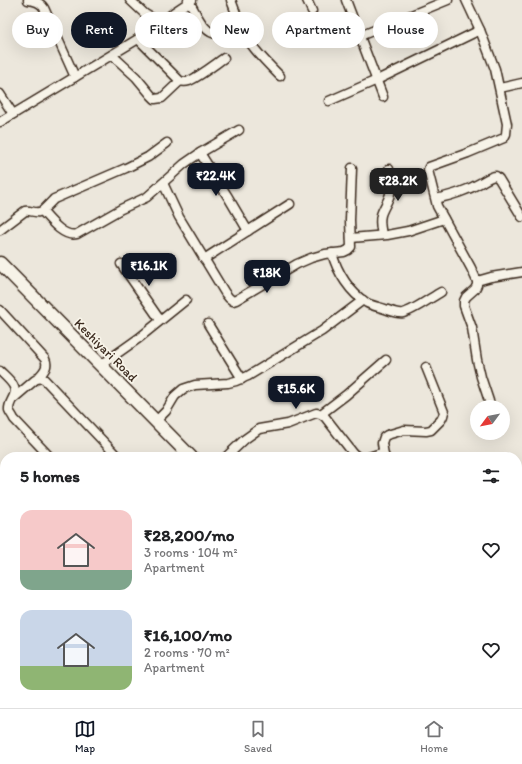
<!DOCTYPE html>
<html lang="en">
<head>
<meta charset="utf-8">
<style>
	:root { --surface:#fff; --page:#f6f6f6; --text:#202124; --muted:#757577; --line:#e0e0e0; --accent:#111827 }
	body { margin:0; font-family:Itim,sans-serif; background:var(--page); color:var(--text); height:100vh; display:flex; flex-direction:column; font-size:15px; white-space:nowrap }
	* { box-sizing:border-box; margin:0 }
	p { font-size:13px; color:var(--muted) }
	.icon { flex:none; width:22px; height:22px; fill:none; stroke:currentColor; stroke-width:2; stroke-linecap:round; stroke-linejoin:round }
	.map { position:relative; flex:1; overflow:hidden }
	.panel { position:absolute; left:0px; top:452px; width:522px; height:256px; display:flex; flex-direction:column; background:var(--surface); border-radius:16px 16px 0 0; box-shadow:0 4px 16px #0002 }
	.panel>* { flex:none }
	.hud { position:absolute; left:12px; top:12px; width:498px; height:36px; display:flex; gap:8px }
	.needle { width:26px; rotate:238deg }
	.tools { position:absolute; left:470px; top:400px; display:grid; gap:8px }
	.tools a { display:grid; place-items:center; width:40px; height:40px; border-radius:50%; background:var(--surface); box-shadow:0 4px 16px #0002; font-size:20px }
	.price { position:absolute; translate:-50% -34px; padding:0 9px; border-radius:8px; background:var(--accent); color:#fff; font-size:13px; line-height:26px; filter:drop-shadow(0 1px 2px #0008) }
	.price::after { content:''; position:absolute; left:50%; top:24px; width:12px; height:9px; margin-left:-6px; background:inherit; clip-path:polygon(0 0,100% 0,50% 100%) }
	.price.current { background:#222; color:#fff }
	ul { padding:0; list-style:none }
	li { display:flex; align-items:center; gap:12px; height:100px; padding:0 20px }
	li span { display:grid; place-items:center; flex:none; width:112px; height:80px; border-radius:12px; color:#555 }
	li>.icon { margin-inline-start:auto }
	span .icon { width:48px; height:48px; fill:#fffc; stroke-width:1 }
	li b { font-size:17px }
	h2 { display:flex; justify-content:space-between; align-items:center; height:48px; padding:0 20px; font-size:17px }
	.chip { padding:0 14px; border-radius:18px; background:var(--surface); box-shadow:0 4px 16px #0002; font-size:14px; line-height:36px }
	.chip.current { background:var(--accent); color:#fff }
	.tab-bar { display:flex; justify-content:space-around; align-items:center; height:56px; border-top:1px solid var(--line); background:var(--surface); font-size:11px; color:var(--muted) }
	.tab-bar a { display:grid; justify-items:center; gap:2px }
	.tab-bar .current { color:var(--accent) }
	.map>svg:first-child { display:block }
	.built { fill:#ddd7cc }
	.lines { fill:none; stroke-linecap:round; stroke-linejoin:round }
	.street-casing { stroke:#3b2a1e; stroke-width:11 }
	.secondary-casing { stroke:#3b2a1e; stroke-width:14 }
	.primary-casing { stroke:#3b2a1e; stroke-width:15 }
	.street { stroke:#f7f3e8; stroke-width:8 }
	.secondary { stroke:#f7f3e8; stroke-width:11 }
	.primary { stroke:#f7f3e8; stroke-width:12 }
	.labels { text-anchor:middle; dominant-baseline:central; stroke-width:3.5; stroke-linejoin:round; paint-order:stroke }
	.street-label { font-size:13px; fill:#3b2a1e; stroke:#f7f3e8 }
</style>
</head>
<body>
<div class="map">
<svg width="522" height="708" viewBox="0 0 522 708">
	<rect width="100%" height="100%" fill="#ece7dc"/>
	<filter id="ink" filterUnits="userSpaceOnUse"><feTurbulence type="fractalNoise" baseFrequency=".025" numOctaves="2"/><feDisplacementMap in="SourceGraphic" scale="8" xChannelSelector="R" yChannelSelector="G"/><feConvolveMatrix kernelMatrix="1 2 1 2 8 2 1 2 1" color-interpolation-filters="sRGB"/></filter>
	<g filter="url(#ink)">
		<path class="built" d="M111,703H240L245,708H106Z"/>
		<g class="lines">
			<g class="street-casing">
				<g id="street">
					<path d="M28,0C35,1 40,2 44,8L75,77"/>
					<path d="M130,0L145,14L161,23"/>
					<path d="M188,0C195,9 204,38 220,33C226,30 233,24 239,20"/>
					<path d="M231,0C237,16 243,35 254,48C262,58 271,67 280,76"/>
					<path d="M307,0L312,11"/>
					<path d="M346,0L383,97"/>
					<path d="M466,0L480,30L495,69L507,124L506,134L504,138L468,153L429,167L428,170L437,206L471,268L477,281V285L475,289L466,297L464,301V306L472,328L477,360L481,377L489,401"/>
					<path d="M360,36L448,0"/>
					<path d="M138,39L180,81C183,82 186,82 189,81C200,76 214,65 224,58"/>
					<path d="M112,55L136,77L151,95L155,99L162,98L180,81"/>
					<path d="M500,88L522,83"/>
					<path d="M0,94L13,114"/>
					<path d="M329,101L377,80L480,30"/>
					<path d="M0,122L138,39L159,26L174,12L192,0"/>
					<path d="M200,153L228,197L248,231"/>
					<path d="M163,183L179,217L225,293L229,298L233,301L236,300L297,264L311,258L325,254L344,252L348,250L351,247L350,220L352,168"/>
					<path d="M436,199C452,195 467,191 482,182C487,179 491,176 496,176L499,179L522,217"/>
					<path d="M42,211C50,220 64,238 77,234L121,209L147,197L184,164L200,153L239,130"/>
					<path d="M0,230L25,211C30,210 34,213 39,212C42,212 51,202 54,199L126,168L148,157L167,143"/>
					<path d="M382,235C381,229 379,222 381,215C383,208 388,202 390,194L389,169"/>
					<path d="M351,238L387,235L408,231L444,219"/>
					<path d="M332,253C337,272 350,293 367,303C373,306 379,307 385,309C391,311 397,314 403,313C413,311 432,297 441,292"/>
					<path d="M204,259L290,204"/>
					<path d="M121,264L160,320"/>
					<path d="M477,281L491,277L522,272"/>
					<path d="M0,310L45,359C49,367 43,372 38,378"/>
					<path d="M208,324L242,379"/>
					<path d="M101,365L139,338L186,300"/>
					<path d="M0,371C4,375 10,380 13,385C19,395 8,401 9,410C10,413 13,416 14,419L50,457"/>
					<path d="M14,398L35,380C38,378 41,378 44,379L118,457"/>
					<path d="M321,414L346,395L386,360"/>
					<path d="M156,421L166,411L175,396L183,389L195,385L228,383L236,381L248,376L322,331L363,300"/>
					<path d="M384,455L382,443L384,437L387,435L404,430L426,431L431,430L441,420L443,416L444,412L426,367"/>
					<path d="M226,457L245,439L259,429L288,424L316,413L321,414L325,417L353,453L358,457"/>
					<path d="M369,457L381,453L385,457"/>
					<path d="M517,629L522,636"/>
					<path d="M517,657L522,654"/>
					<path d="M437,708L445,703"/>
				</g>
			</g>
			<g class="secondary-casing">
				<path id="secondary" d="M69,708L74,703"/>
			</g>
			<g class="primary-casing">
				<g id="primary">
					<path d="M0,263L191,457"/>
					<path d="M428,703L432,708"/>
				</g>
			</g>
			<use href="#street" class="street"/>
			<use href="#secondary" class="secondary"/>
			<use href="#primary" class="primary"/>
		</g>
	</g>
	<g class="labels">
		<g class="street-label">
			<text transform="translate(106 350) rotate(45)">Keshiyari Road</text>
		</g>
	</g>
</svg>
<div class="tools">
<a><svg class="needle" viewBox="-14 -14 28 28"><path d="M0-13l5 13h-10z" fill="#e53935"/><path d="M0 13l5-13h-10z" fill="#757577"/></svg></a>
</div>
<b class="price" style="left:216px;top:197px">₹22.4K</b>
<b class="price current" style="left:398px;top:202px">₹28.2K</b>
<b class="price" style="left:149px;top:287px">₹16.1K</b>
<b class="price" style="left:267px;top:294px">₹18K</b>
<b class="price" style="left:296px;top:410px">₹15.6K</b>
<div class="hud">
<a class="chip">Buy</a>
<a class="chip current">Rent</a>
<a class="chip">Filters</a>
<a class="chip">New</a>
<a class="chip">Apartment</a>
<a class="chip">House</a>
</div>
<section class="panel">
<h2>5 homes<svg class="icon" aria-label="filters" viewBox="0 0 24 24"><path d="M4 7h16M4 17h16"/><circle cx="9" cy="7" r="2"/><circle cx="15" cy="17" r="2"/></svg></h2>
<ul>
<li><span style="background:linear-gradient(#f6c9c9 75%,#7fa58c 0)"><svg class="icon" aria-label="home" viewBox="0 0 24 24"><path d="M3 11l9-7 9 7M6 9v11h12V9"/></svg></span><div><b>₹28,200/mo</b><p>3 rooms · 104 m²</p><p>Apartment</p></div><svg class="icon" aria-label="heart" viewBox="0 0 24 24"><path d="M12 20l-8-8c-3-5 5-10 8-4 3-6 11-1 8 4z"/></svg></li>
<li><span style="background:linear-gradient(#c9d6e8 70%,#8fb573 0)"><svg class="icon" aria-label="home" viewBox="0 0 24 24"><path d="M3 11l9-7 9 7M6 9v11h12V9"/></svg></span><div><b>₹16,100/mo</b><p>2 rooms · 70 m²</p><p>Apartment</p></div><svg class="icon" aria-label="heart" viewBox="0 0 24 24"><path d="M12 20l-8-8c-3-5 5-10 8-4 3-6 11-1 8 4z"/></svg></li>
</ul>
</section>
</div>
<nav class="tab-bar">
<a class="current"><svg class="icon" aria-label="map" viewBox="0 0 24 24"><path d="M3 6l6-2 6 2 6-2v14l-6 2-6-2-6 2zM9 4v14M15 6v14"/></svg>Map</a>
<a><svg class="icon" aria-label="saved" viewBox="0 0 24 24"><path d="M7 4h10v16l-5-4-5 4z"/></svg>Saved</a>
<a><svg class="icon" aria-label="home" viewBox="0 0 24 24"><path d="M3 11l9-7 9 7M6 9v11h12V9"/></svg>Home</a>
</nav>
</body>
</html>
